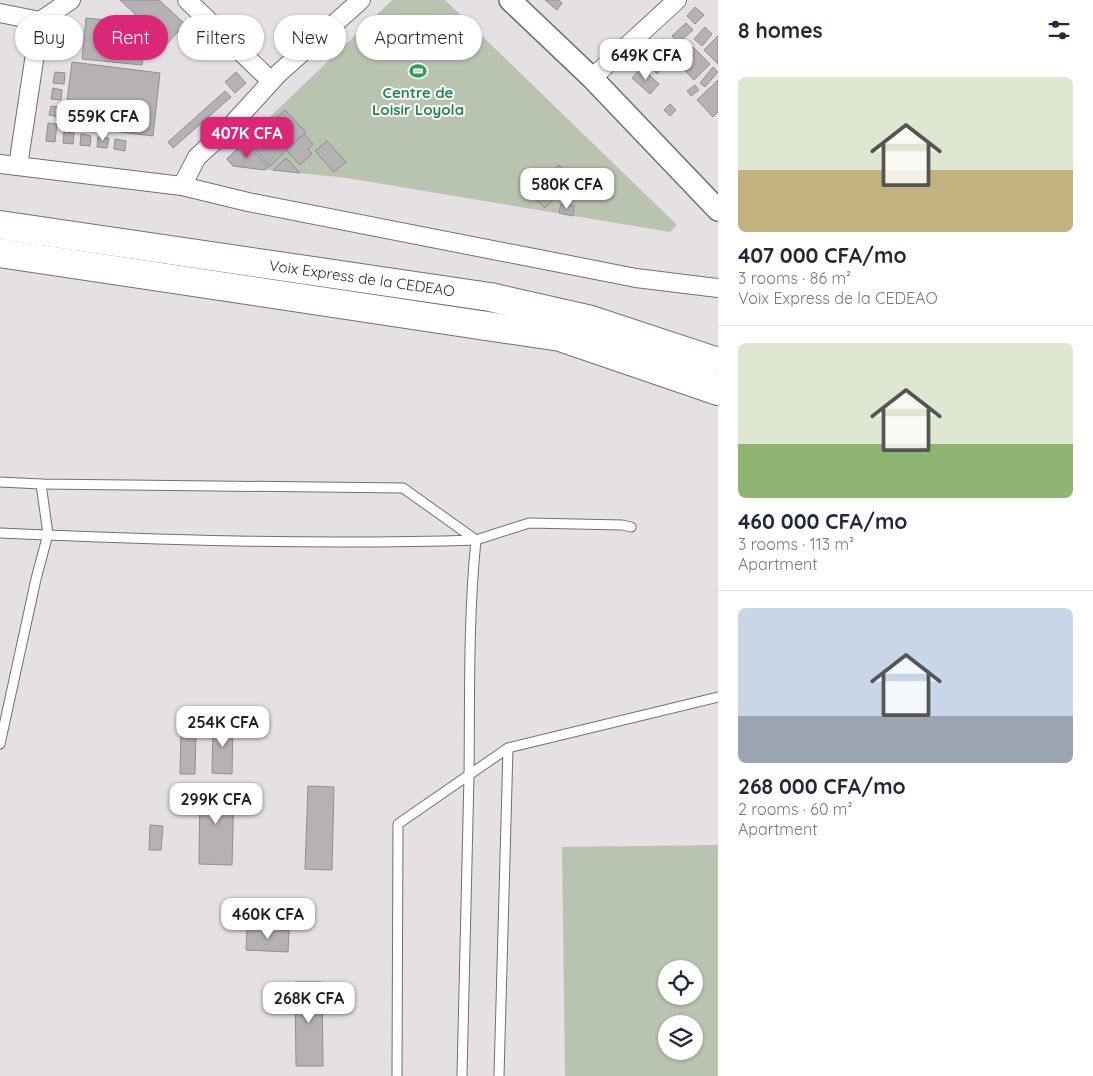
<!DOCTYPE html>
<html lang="en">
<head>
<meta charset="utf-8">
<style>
	:root { --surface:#fff; --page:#f2f2f3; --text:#1f2937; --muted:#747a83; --line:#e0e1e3; --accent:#db2777 }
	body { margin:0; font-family:Quicksand,sans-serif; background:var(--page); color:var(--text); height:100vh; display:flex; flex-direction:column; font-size:19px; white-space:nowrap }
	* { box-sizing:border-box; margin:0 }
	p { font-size:16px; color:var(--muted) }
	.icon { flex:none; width:28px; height:28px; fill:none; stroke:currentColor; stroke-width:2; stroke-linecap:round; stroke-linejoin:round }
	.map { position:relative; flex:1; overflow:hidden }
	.drawer { display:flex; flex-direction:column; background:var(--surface); width:375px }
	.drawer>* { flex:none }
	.guide { position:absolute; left:15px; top:15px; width:475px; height:45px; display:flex; gap:10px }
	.buttons { position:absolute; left:658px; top:960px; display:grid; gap:10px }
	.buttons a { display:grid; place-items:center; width:45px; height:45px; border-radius:50%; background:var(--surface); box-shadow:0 1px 4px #0004; font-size:25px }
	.price { position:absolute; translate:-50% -42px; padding:0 11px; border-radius:10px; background:#fff; color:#222; font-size:16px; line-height:32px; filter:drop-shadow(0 1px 2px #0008) }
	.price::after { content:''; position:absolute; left:50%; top:30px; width:15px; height:11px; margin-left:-8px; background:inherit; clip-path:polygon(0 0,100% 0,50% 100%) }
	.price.selected { background:var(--accent); color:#fff }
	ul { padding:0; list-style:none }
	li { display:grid; align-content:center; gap:10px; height:265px; padding:0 20px }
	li+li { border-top:1px solid var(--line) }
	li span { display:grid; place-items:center; height:155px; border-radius:8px; color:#555 }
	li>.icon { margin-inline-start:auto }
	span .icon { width:90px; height:90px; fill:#fffc; stroke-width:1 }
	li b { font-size:21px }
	h2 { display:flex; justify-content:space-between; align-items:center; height:60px; padding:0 20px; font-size:21px }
	.pill { padding:0 18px; border-radius:22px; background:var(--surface); box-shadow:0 1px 4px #0004; font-size:18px; line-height:45px }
	.pill.selected { background:var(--accent); color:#fff }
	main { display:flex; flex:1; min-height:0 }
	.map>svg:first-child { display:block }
	.green { fill:#b8c4af; fill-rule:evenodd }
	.building { fill:#b6b1b4; stroke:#918d90 }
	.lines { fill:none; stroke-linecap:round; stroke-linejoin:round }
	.service-casing { stroke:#726f72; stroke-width:11 }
	.minor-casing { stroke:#726f72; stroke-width:20 }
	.tertiary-casing { stroke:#726f72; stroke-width:24 }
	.primary-casing { stroke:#726f72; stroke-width:30 }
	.service { stroke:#fff; stroke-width:9 }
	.minor { stroke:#fff; stroke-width:18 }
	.tertiary { stroke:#fff; stroke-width:21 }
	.primary { stroke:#fff; stroke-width:28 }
	.labels { text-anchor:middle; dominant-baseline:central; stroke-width:4; stroke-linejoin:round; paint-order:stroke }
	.leisure-label { font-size:15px; font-weight:bold; fill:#27864d; stroke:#fff }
	.street-label { font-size:15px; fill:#2b2a2c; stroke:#fff }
</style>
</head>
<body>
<main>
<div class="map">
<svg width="718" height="1076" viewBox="0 0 718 1076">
	<rect width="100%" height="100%" fill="#e4e0e4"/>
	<g class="green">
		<path d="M392,0H445L677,225L670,232L347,178L233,166L226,159Z"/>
		<path d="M718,845V1076H565L562,847ZM666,969H694V996H666ZM666,1024H694V1051H666Z"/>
	</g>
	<g class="building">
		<path d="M120,0H159L185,24L167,44Z"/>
		<path d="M545,0H559L562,3L557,10Z"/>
		<path d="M695,7L704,15L695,24L687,16Z"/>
		<path d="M86,18L117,21L115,37L145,40L142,65L82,59Z"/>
		<path d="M686,23L693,30L678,43L672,36Z"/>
		<path d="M705,27L712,34L702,46L694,39Z"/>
		<path d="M158,35L167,44L143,55L145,40Z"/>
		<path d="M718,36V64L704,50Z"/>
		<path d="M693,47L710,64L694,80L677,63Z"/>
		<path d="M656,48L669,61L657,74L644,61Z"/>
		<path d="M72,62L160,73L153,136L64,125Z"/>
		<path d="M713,67L718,72L705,87L700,83Z"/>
		<path d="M641,68L659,84L650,94L632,78Z"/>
		<path d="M55,72L65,73L64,84L53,83Z"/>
		<path d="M236,72L246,83L235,93L225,82Z"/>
		<path d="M718,80V112L713,117L697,100Z"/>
		<path d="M695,85L699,90L691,96L687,91Z"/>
		<path d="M53,88L62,90L61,100L51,99Z"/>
		<path d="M225,91L231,97L173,148L168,142Z"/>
		<path d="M670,104L676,110L670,116L664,110Z"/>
		<path d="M51,106L60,107L58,117L49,115Z"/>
		<path d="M285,110L306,132L270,166L249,143Z"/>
		<path d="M48,123L57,124L55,142L46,141Z"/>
		<path d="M64,132L74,133L73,144L63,143Z"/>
		<path d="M81,134L91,136L90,146L80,145Z"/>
		<path d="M304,134L313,144L308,149L312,154L300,165L286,150Z"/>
		<path d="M98,137L109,138L107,148L97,147Z"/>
		<path d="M115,139L126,141L125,151L114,149Z"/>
		<path d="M327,141L346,162L334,172L315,151Z"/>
		<path d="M245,142L268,167L265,170L233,166L227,159Z"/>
		<path d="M286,158L300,173L273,170Z"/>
		<path d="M559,165L573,180L545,208L530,194Z"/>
		<path d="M561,204L574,206L573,216L559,213Z"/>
		<path d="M213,723H233L232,774L212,773Z"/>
		<path d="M181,731L196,732L195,774H180Z"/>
		<path d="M200,786L234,787L232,865L199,864Z"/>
		<path d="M308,786L334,787L332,870L305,869Z"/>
		<path d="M150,825L163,826L161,850H149Z"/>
		<path d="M247,928L289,930L288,952L246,950Z"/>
		<path d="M295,982H322L323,1066H296Z"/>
	</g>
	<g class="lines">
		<g class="service-casing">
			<g id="service">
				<path d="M0,482L41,484L403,488L476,540L529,523L622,525L631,527"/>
				<path d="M0,533C158,540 317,545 476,540C468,619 470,697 469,776C467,876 464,976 462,1076"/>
				<path d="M0,744L36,579L48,534L41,484"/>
				<path d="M508,748L718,697"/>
				<path d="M397,1076L398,824L508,748L499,1076"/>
			</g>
		</g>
		<g class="minor-casing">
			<g id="minor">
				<path d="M187,0L271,81"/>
				<path d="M0,13L40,21"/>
				<path d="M592,78L677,0"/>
				<path d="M0,164L182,186L248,202L636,278L718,288"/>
				<path d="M18,166L40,21L71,0"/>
				<path d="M182,186L197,157L228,129L279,73L361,0"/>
			</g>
		</g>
		<g class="tertiary-casing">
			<path id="tertiary" d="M510,0L592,78L718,210"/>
		</g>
		<g class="primary-casing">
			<g id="primary">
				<path d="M0,225L490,297L591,320L718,362"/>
				<path d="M0,253L560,337L718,391"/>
			</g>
		</g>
		<use href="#service" class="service"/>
		<use href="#minor" class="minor"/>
		<use href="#tertiary" class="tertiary"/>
		<use href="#primary" class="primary"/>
	</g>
	<defs>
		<g id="stadium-bare" transform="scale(1.35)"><path d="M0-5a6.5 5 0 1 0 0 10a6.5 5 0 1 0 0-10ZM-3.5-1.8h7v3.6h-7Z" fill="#2e9e5b" stroke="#fff" stroke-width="2.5" paint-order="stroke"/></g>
	</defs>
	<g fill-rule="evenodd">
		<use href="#stadium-bare" x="418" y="71"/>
	</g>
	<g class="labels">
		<g class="leisure-label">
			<text x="418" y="92">Centre de<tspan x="418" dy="17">Loisir Loyola</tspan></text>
		</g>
		<g class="street-label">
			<text transform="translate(362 278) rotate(8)">Voix Express de la CEDEAO</text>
		</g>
	</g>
</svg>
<div class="buttons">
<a><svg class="icon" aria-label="locate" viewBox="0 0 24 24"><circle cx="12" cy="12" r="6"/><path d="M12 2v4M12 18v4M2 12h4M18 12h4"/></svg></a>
<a><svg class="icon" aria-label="layers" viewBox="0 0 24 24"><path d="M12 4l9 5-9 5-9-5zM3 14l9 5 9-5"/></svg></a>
</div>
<b class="price" style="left:646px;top:81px">649K CFA</b>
<b class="price" style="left:103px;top:142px">559K CFA</b>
<b class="price selected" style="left:247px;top:159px">407K CFA</b>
<b class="price" style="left:567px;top:210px">580K CFA</b>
<b class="price" style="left:223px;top:748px">254K CFA</b>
<b class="price" style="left:216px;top:825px">299K CFA</b>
<b class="price" style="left:268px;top:940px">460K CFA</b>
<b class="price" style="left:309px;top:1024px">268K CFA</b>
<div class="guide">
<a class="pill">Buy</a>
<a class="pill selected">Rent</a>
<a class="pill">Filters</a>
<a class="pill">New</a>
<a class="pill">Apartment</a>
</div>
</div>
<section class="drawer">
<h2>8 homes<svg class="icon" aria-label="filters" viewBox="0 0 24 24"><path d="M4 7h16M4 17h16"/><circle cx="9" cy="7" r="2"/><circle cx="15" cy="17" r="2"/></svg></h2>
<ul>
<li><span style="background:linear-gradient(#dfe7d0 60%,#c2b280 0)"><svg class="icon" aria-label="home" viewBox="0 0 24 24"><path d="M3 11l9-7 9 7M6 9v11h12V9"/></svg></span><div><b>407 000 CFA/mo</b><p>3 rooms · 86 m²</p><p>Voix Express de la CEDEAO</p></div></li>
<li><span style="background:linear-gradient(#dfe7d0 65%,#8fb573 0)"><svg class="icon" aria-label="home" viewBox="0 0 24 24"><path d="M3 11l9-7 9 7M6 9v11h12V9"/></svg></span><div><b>460 000 CFA/mo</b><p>3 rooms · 113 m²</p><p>Apartment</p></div></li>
<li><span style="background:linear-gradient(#c9d6e8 70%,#9aa5b1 0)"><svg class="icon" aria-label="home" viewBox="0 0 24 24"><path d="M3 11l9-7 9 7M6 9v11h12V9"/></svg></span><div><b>268 000 CFA/mo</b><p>2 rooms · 60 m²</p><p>Apartment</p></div></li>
</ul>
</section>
</main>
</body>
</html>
